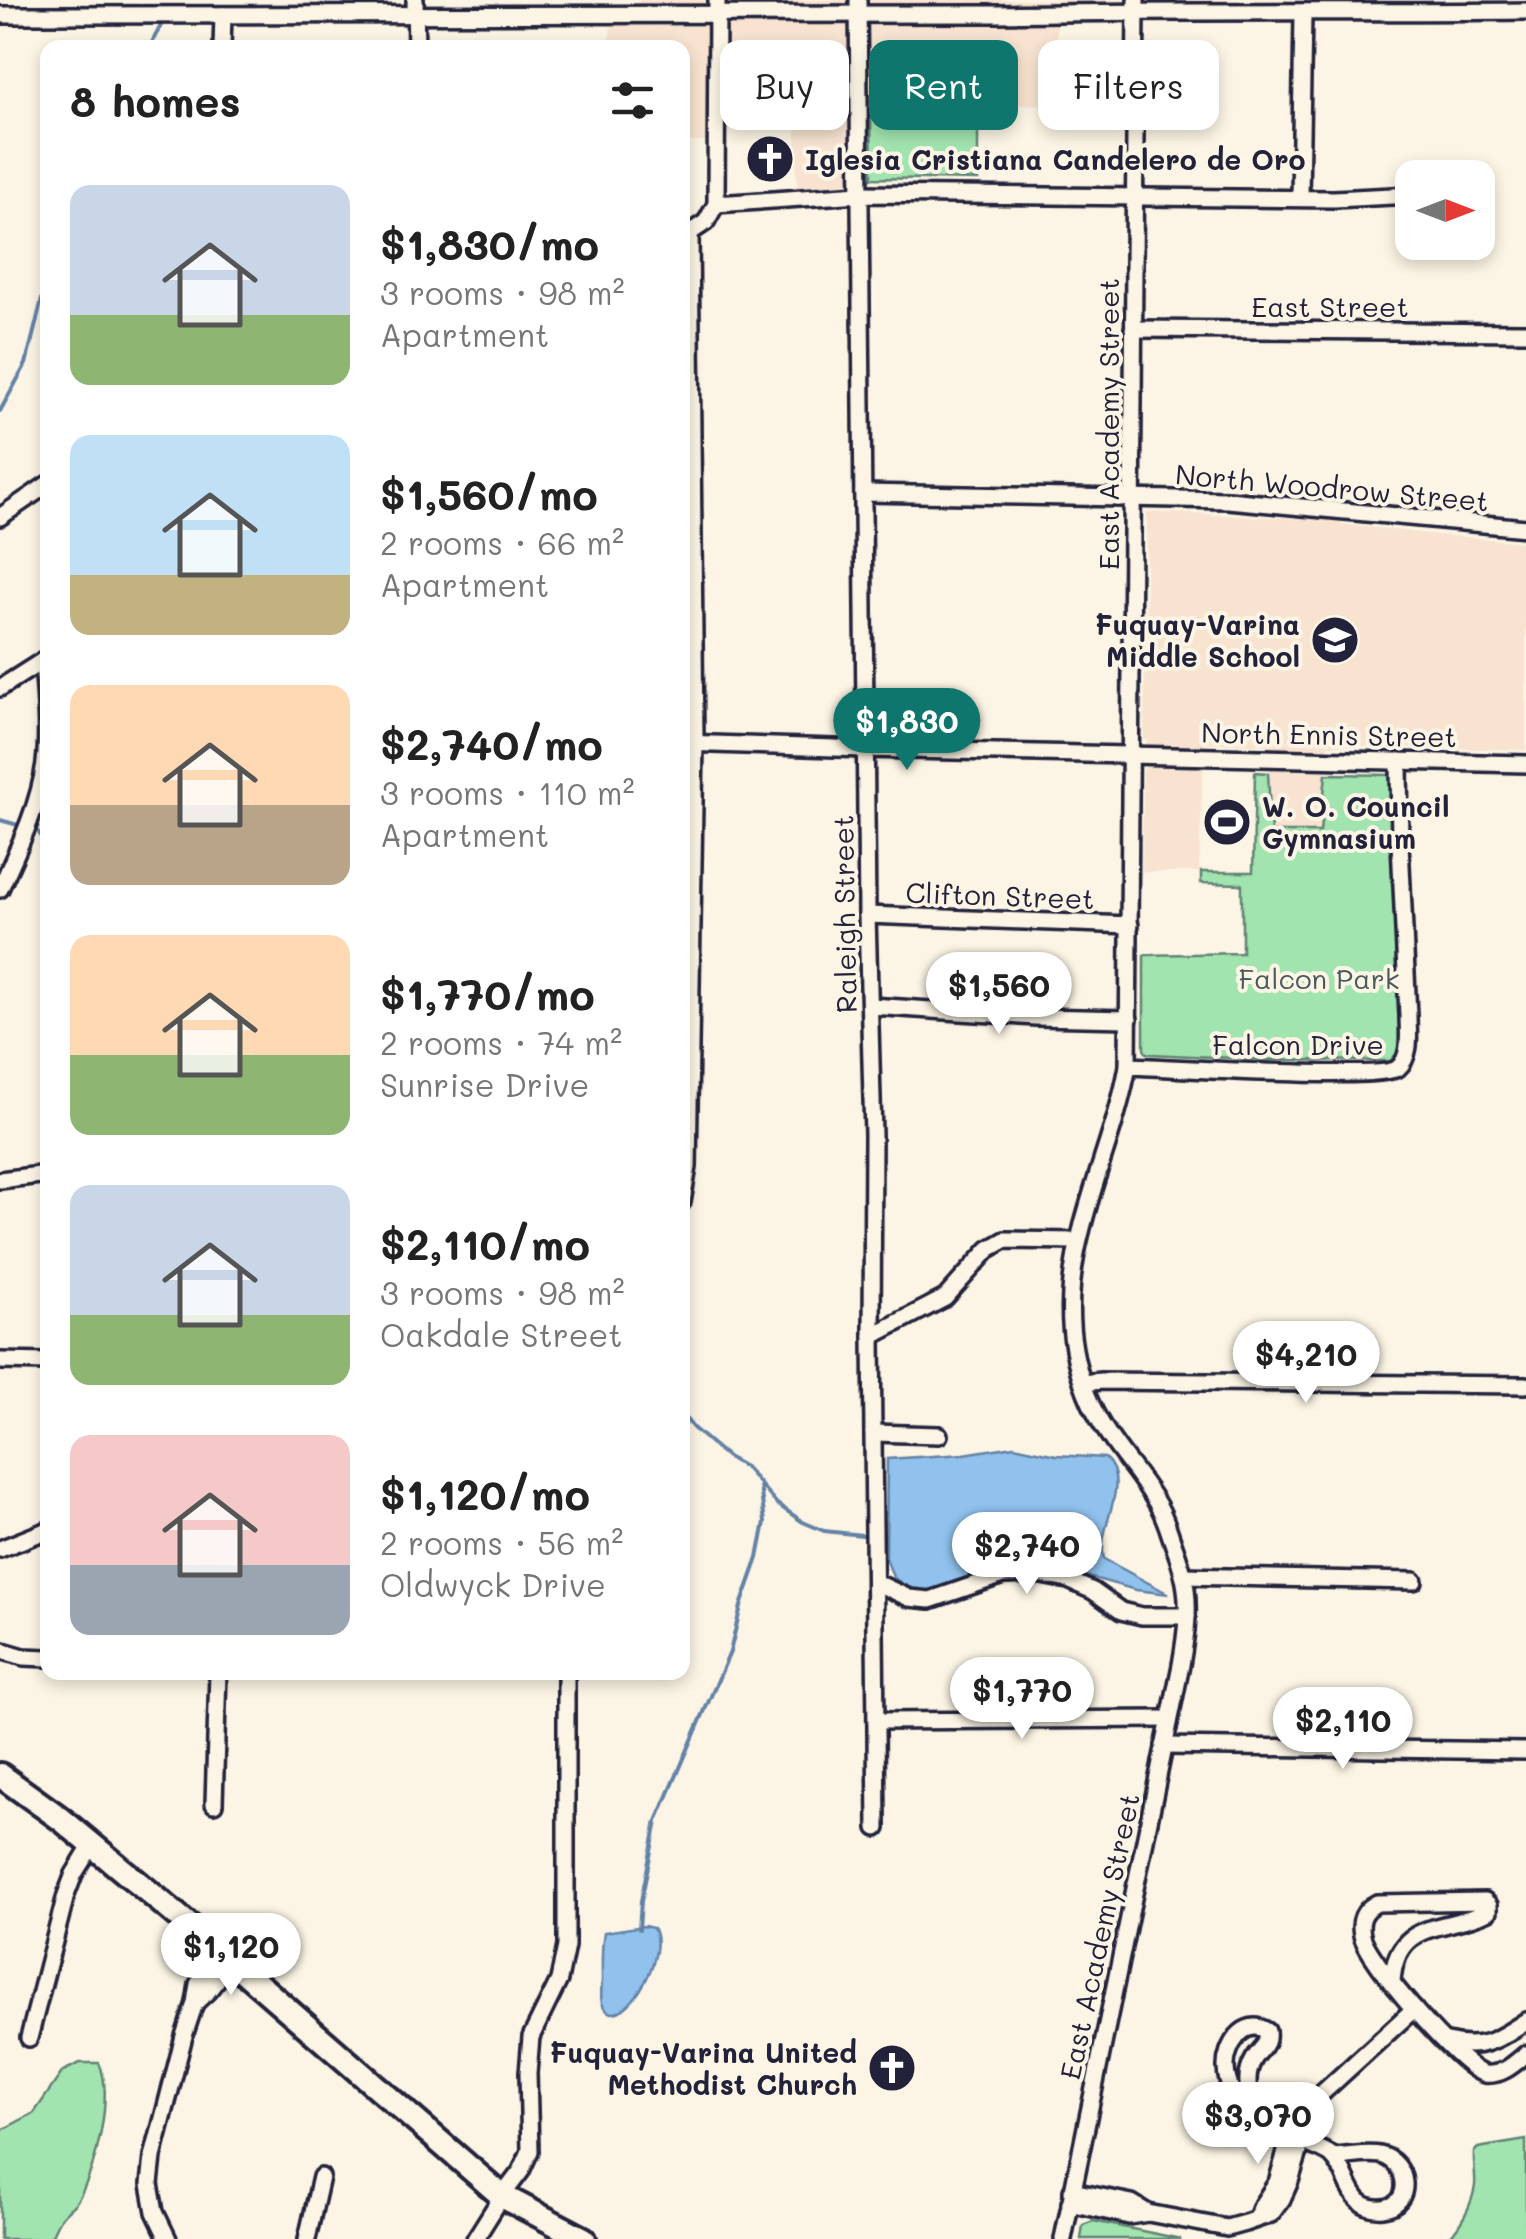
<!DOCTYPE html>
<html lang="en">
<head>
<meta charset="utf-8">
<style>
	:root { --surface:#fff; --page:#f6f6f6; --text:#222; --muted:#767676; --accent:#0f766e }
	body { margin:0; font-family:Mali,sans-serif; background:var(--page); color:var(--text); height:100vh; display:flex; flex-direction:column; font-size:38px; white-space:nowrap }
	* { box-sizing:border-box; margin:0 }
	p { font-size:32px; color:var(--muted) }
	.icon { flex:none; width:55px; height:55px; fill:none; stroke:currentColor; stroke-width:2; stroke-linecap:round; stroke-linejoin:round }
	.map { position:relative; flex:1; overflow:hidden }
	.details { position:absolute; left:40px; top:40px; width:650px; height:1640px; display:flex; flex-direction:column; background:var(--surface); border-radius:20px; box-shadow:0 5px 15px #0003 }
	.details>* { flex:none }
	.guide { position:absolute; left:720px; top:40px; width:655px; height:90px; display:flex; gap:20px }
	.needle { width:65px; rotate:90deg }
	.controls { position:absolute; left:1395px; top:160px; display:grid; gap:20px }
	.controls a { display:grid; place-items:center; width:100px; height:100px; border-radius:20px; background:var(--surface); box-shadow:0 5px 15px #0003; font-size:50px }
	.price { position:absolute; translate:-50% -85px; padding:0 22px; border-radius:35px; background:#fff; color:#222; font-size:32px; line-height:65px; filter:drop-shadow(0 2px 5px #0008) }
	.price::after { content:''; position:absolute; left:50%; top:60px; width:30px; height:22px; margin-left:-15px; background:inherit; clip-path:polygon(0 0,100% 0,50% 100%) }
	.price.active { background:var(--accent); color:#fff }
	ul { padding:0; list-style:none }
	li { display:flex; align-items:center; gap:30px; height:250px; padding:0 30px }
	li span { display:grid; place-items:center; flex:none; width:280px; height:200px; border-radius:20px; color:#555 }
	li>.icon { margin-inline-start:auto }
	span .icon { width:120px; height:120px; fill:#fffc; stroke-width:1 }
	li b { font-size:42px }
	h2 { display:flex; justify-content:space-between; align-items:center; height:120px; padding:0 30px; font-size:42px }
	.pill { padding:0 35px; border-radius:20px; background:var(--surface); box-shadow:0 5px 15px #0003; font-size:35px; line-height:90px }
	.pill.active { background:var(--accent); color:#fff }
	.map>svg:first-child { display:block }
	.built { fill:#f7e3d0 }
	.green { fill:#a1e4af; stroke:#628375; stroke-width:2.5 }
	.water { fill:#90c2ed; stroke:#6482a6; stroke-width:2.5 }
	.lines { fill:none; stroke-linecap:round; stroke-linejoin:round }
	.stream { stroke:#6482a6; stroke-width:4 }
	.minor-casing { stroke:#22223b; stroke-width:22 }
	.highway-casing { stroke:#22223b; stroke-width:30 }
	.minor { stroke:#fcf5e5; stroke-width:15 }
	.highway { stroke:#fcf5e5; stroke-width:22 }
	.labels { text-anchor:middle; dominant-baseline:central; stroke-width:8; stroke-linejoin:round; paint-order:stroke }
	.poi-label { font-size:28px; font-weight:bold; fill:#22223b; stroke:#fcf5e5; text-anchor:start }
	.street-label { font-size:28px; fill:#22223b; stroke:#fcf5e5 }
	.park-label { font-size:28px; fill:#485c5e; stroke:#fcf5e5 }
</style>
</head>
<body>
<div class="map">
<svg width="1526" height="2239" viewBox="0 0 1526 2239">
	<rect width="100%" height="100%" fill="#fcf5e5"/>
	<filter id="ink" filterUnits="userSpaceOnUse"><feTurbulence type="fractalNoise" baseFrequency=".01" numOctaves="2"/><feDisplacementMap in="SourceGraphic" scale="20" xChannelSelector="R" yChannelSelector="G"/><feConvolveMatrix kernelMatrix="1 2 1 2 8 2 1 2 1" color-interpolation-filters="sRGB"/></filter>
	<g filter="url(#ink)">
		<g class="built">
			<path d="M640,0H1422L1237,1L1057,7V104L853,107L854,182L851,187L846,189L797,193L796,123L710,124L709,142H683L682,48H610V29Z"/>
			<path d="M1147,512L1337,520L1342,524L1439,535L1526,542V750L1328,745L1320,832H1270L1268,745L1204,743L1199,872H1142L1143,770L1146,767L1147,742L1144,739Z"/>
		</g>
		<g class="green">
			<path d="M978,108V180L872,178L871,110Z"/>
			<path d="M1255,772L1268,773L1271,832H1320L1326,774L1392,775L1402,1014L1401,1049L1390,1061L1275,1060L1151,1054L1146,1053L1144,1049V955L1242,953V884L1201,883V872H1253Z"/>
			<path d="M80,2063H99C114,2095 96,2171 77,2201C73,2207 65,2211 61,2218C56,2224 54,2232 50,2239H0V2131L34,2113L63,2071Z"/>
			<path d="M1526,2140V2239H1448C1461,2225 1472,2205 1475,2186C1476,2175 1473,2163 1474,2152L1478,2148Z"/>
			<path d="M1093,2221L1181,2239H1081L1083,2225Z"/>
		</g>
		<g class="water">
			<path d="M1014,1446L1056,1455L1105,1458C1133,1484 1096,1526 1104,1559L1169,1594L1136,1590L1061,1569L1027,1565L990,1574L930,1593L910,1590L893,1577L886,1558L887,1459L964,1454Z"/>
			<path d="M644,1926L653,1928C671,1956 617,2042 602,2003C600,1996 602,1986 602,1979C602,1964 601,1947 604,1932Z"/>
		</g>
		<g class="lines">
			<g class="stream">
				<path d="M149,48L164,20"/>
				<path d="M0,411L26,364L48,275"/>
				<path d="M0,820L18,825"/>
				<path d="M37,831L48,844"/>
				<path d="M48,897L42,944L48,962"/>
				<path d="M682,1414L693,1428L727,1457L745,1467L777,1504L803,1522L824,1531L872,1536"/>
				<path d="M639,1929L641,1901L657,1821L730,1652L741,1606L758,1558L765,1522L760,1486"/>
			</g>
			<g class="minor-casing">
				<g id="minor">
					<path d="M415,0L416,48"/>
					<path d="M858,0L867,915L873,1135L872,1336L877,1828"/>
					<path d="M0,15L998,14C1174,10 1350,13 1526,11"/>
					<path d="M222,48L223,15"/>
					<path d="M1300,198L1303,14"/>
					<path d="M716,204L860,194L1334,199L1412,195"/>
					<path d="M685,236L706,222L716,204L717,0"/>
					<path d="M1133,329L1526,332"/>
					<path d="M863,493L1228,500L1526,528"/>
					<path d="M0,517L48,484"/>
					<path d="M0,688L47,658"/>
					<path d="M682,743L865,749L1526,764"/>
					<path d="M0,889C18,849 39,807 45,763C49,729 45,694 43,660"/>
					<path d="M867,915L1130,925"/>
					<path d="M871,1006L1036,1017L1129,1019"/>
					<path d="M1128,1066C1163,1067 1382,1081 1398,1068C1412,1056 1408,1032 1408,1016L1400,843L1399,761"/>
					<path d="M0,1180L48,1174"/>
					<path d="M682,1202L688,1167L695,742L690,233"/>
					<path d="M872,1336L945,1298L989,1249L1005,1240L1078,1241"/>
					<path d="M0,1361L48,1362"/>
					<path d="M1083,1383L1101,1381L1526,1385"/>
					<path d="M873,1433L939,1435"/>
					<path d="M0,1549L48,1530"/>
					<path d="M1184,1576L1414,1581"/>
					<path d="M875,1582L909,1598L930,1600L1003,1575L1036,1574L1068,1580L1093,1591L1121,1611L1142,1616H1187"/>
					<path d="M0,1650L24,1657L48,1658"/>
					<path d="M876,1721L1169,1719"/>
					<path d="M1164,1746L1526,1751"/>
					<path d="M214,1804L218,1672"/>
					<path d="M1392,1982C1396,1918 1445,1932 1489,1911V1905L1485,1901L1377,1903C1363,1910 1359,1921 1362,1935C1366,1959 1462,2070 1485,2074C1502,2076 1514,2064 1526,2054"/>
					<path d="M195,2003L208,1991L232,1961"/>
					<path d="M29,2038L66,1895L74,1874L92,1845"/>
					<path d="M1447,2042C1482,2051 1497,2040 1526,2021"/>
					<path d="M1261,2120C1250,2102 1242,2079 1254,2059C1261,2047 1269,2046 1267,2031C1244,2016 1225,2047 1226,2068C1228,2114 1279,2128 1313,2146C1319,2149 1329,2152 1333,2157C1351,2174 1347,2211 1383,2208C1414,2205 1409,2161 1380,2155C1366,2152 1348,2157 1333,2157"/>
					<path d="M1072,2191L1132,2203L1148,2213"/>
					<path d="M1070,2203L1129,2216L1148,2213L1227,2228L1245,2223L1271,2214L1282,2199L1290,2181L1299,2152L1296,2137"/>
					<path d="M1257,2218L1262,2205L1277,2182L1287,2148L1296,2137L1299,2124L1320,2095L1414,2009"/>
					<path d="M168,2239L155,2212L150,2184L153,2157L184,2036L195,2003L198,1984L220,1951"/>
					<path d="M307,2239L321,2177"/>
					<path d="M475,2239L502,2196L521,2171L530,2151L528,2073L531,2037L559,1980L566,1946V1672"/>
					<path d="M1063,2239L1181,1665C1186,1636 1191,1603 1183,1574C1180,1561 1175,1549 1171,1537C1168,1528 1165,1518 1160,1509C1146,1482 1124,1459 1108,1434C1091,1409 1079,1378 1074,1349C1056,1251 1111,1160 1128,1066L1136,0"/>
				</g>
			</g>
			<g class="highway-casing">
				<path id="highway" d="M0,1775L61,1819L220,1951L502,2196L584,2239"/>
			</g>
			<use href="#minor" class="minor"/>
			<use href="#highway" class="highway"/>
		</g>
	</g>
	<defs>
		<g id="church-disc" transform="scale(2.5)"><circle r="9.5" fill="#22223b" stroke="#fcf5e5"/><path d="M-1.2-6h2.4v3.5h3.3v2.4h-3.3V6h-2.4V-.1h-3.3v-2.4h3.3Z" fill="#fff"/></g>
		<g id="school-disc" transform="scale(2.5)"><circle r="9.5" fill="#22223b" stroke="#fcf5e5"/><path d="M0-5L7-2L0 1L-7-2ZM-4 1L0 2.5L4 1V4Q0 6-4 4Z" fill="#fff"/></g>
		<g id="stadium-disc" transform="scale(2.5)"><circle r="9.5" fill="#22223b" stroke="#fcf5e5"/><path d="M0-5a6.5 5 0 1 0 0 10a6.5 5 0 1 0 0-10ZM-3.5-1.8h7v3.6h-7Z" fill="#fff"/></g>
	</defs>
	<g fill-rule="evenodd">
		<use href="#church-disc" x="770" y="159"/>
		<use href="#school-disc" x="1335" y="640"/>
		<use href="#stadium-disc" x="1227" y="822"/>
		<use href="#church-disc" x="892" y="2068"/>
	</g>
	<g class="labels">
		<g class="poi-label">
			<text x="805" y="159">Iglesia Cristiana Candelero de Oro</text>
			<text x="1300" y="624" text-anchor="end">Fuquay-Varina<tspan x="1300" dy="32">Middle School</tspan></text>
			<text x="1262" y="806">W. O. Council<tspan x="1262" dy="32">Gymnasium</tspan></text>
			<text x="857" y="2052" text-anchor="end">Fuquay-Varina United<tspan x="857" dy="32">Methodist Church</tspan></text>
		</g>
		<g class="street-label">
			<text x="1330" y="306">East Street</text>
			<text transform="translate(1108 424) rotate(-90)">East Academy Street</text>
			<text transform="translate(1332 487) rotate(5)">North Woodrow Street</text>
			<text transform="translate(1329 734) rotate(1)">North Ennis Street</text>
			<text transform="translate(1000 895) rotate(2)">Clifton Street</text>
			<text transform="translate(844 914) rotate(-91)">Raleigh Street</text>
			<text x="1298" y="1044">Falcon Drive</text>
			<text transform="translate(1099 1936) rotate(-78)">East Academy Street</text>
		</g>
		<g class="park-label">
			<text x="1319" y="978">Falcon Park</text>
		</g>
	</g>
</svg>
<div class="controls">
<a><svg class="needle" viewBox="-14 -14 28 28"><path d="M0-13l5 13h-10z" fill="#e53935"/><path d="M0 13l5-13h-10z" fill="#767676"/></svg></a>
</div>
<b class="price active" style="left:907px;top:773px">$1,830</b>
<b class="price" style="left:999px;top:1037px">$1,560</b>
<b class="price" style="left:1306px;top:1406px">$4,210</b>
<b class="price" style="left:1027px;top:1597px">$2,740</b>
<b class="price" style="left:1022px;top:1742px">$1,770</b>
<b class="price" style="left:1343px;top:1772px">$2,110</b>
<b class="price" style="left:231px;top:1998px">$1,120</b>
<b class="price" style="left:1258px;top:2167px">$3,070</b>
<div class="guide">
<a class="pill">Buy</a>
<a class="pill active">Rent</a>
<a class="pill">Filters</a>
</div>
<section class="details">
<h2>8 homes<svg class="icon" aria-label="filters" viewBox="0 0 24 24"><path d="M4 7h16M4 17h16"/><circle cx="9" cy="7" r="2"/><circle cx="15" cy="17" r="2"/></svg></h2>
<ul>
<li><span style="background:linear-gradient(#c9d6e8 65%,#8fb573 0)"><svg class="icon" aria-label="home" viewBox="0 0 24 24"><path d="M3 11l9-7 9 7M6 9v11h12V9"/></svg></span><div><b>$1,830/mo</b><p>3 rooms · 98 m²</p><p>Apartment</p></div></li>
<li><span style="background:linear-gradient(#bfe0f5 70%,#c2b280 0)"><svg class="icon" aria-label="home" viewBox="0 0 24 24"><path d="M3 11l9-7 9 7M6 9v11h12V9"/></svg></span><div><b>$1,560/mo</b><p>2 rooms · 66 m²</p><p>Apartment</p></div></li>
<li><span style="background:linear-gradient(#ffd9b3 60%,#b9a48a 0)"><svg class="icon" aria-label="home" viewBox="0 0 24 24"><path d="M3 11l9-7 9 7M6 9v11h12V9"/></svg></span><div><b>$2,740/mo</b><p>3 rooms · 110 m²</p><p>Apartment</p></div></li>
<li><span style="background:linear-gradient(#ffd9b3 60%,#8fb573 0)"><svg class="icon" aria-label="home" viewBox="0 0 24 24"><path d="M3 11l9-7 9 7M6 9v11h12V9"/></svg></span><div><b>$1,770/mo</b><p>2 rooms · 74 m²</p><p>Sunrise Drive</p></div></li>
<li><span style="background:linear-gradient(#c9d6e8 65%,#8fb573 0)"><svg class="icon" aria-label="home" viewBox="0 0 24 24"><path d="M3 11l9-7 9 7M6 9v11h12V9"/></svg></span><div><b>$2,110/mo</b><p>3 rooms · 98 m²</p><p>Oakdale Street</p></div></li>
<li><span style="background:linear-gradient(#f6c9c9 65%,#9aa5b1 0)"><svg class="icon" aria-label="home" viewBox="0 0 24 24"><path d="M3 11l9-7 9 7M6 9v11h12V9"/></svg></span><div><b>$1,120/mo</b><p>2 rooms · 56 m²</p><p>Oldwyck Drive</p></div></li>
</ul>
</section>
</div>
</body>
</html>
